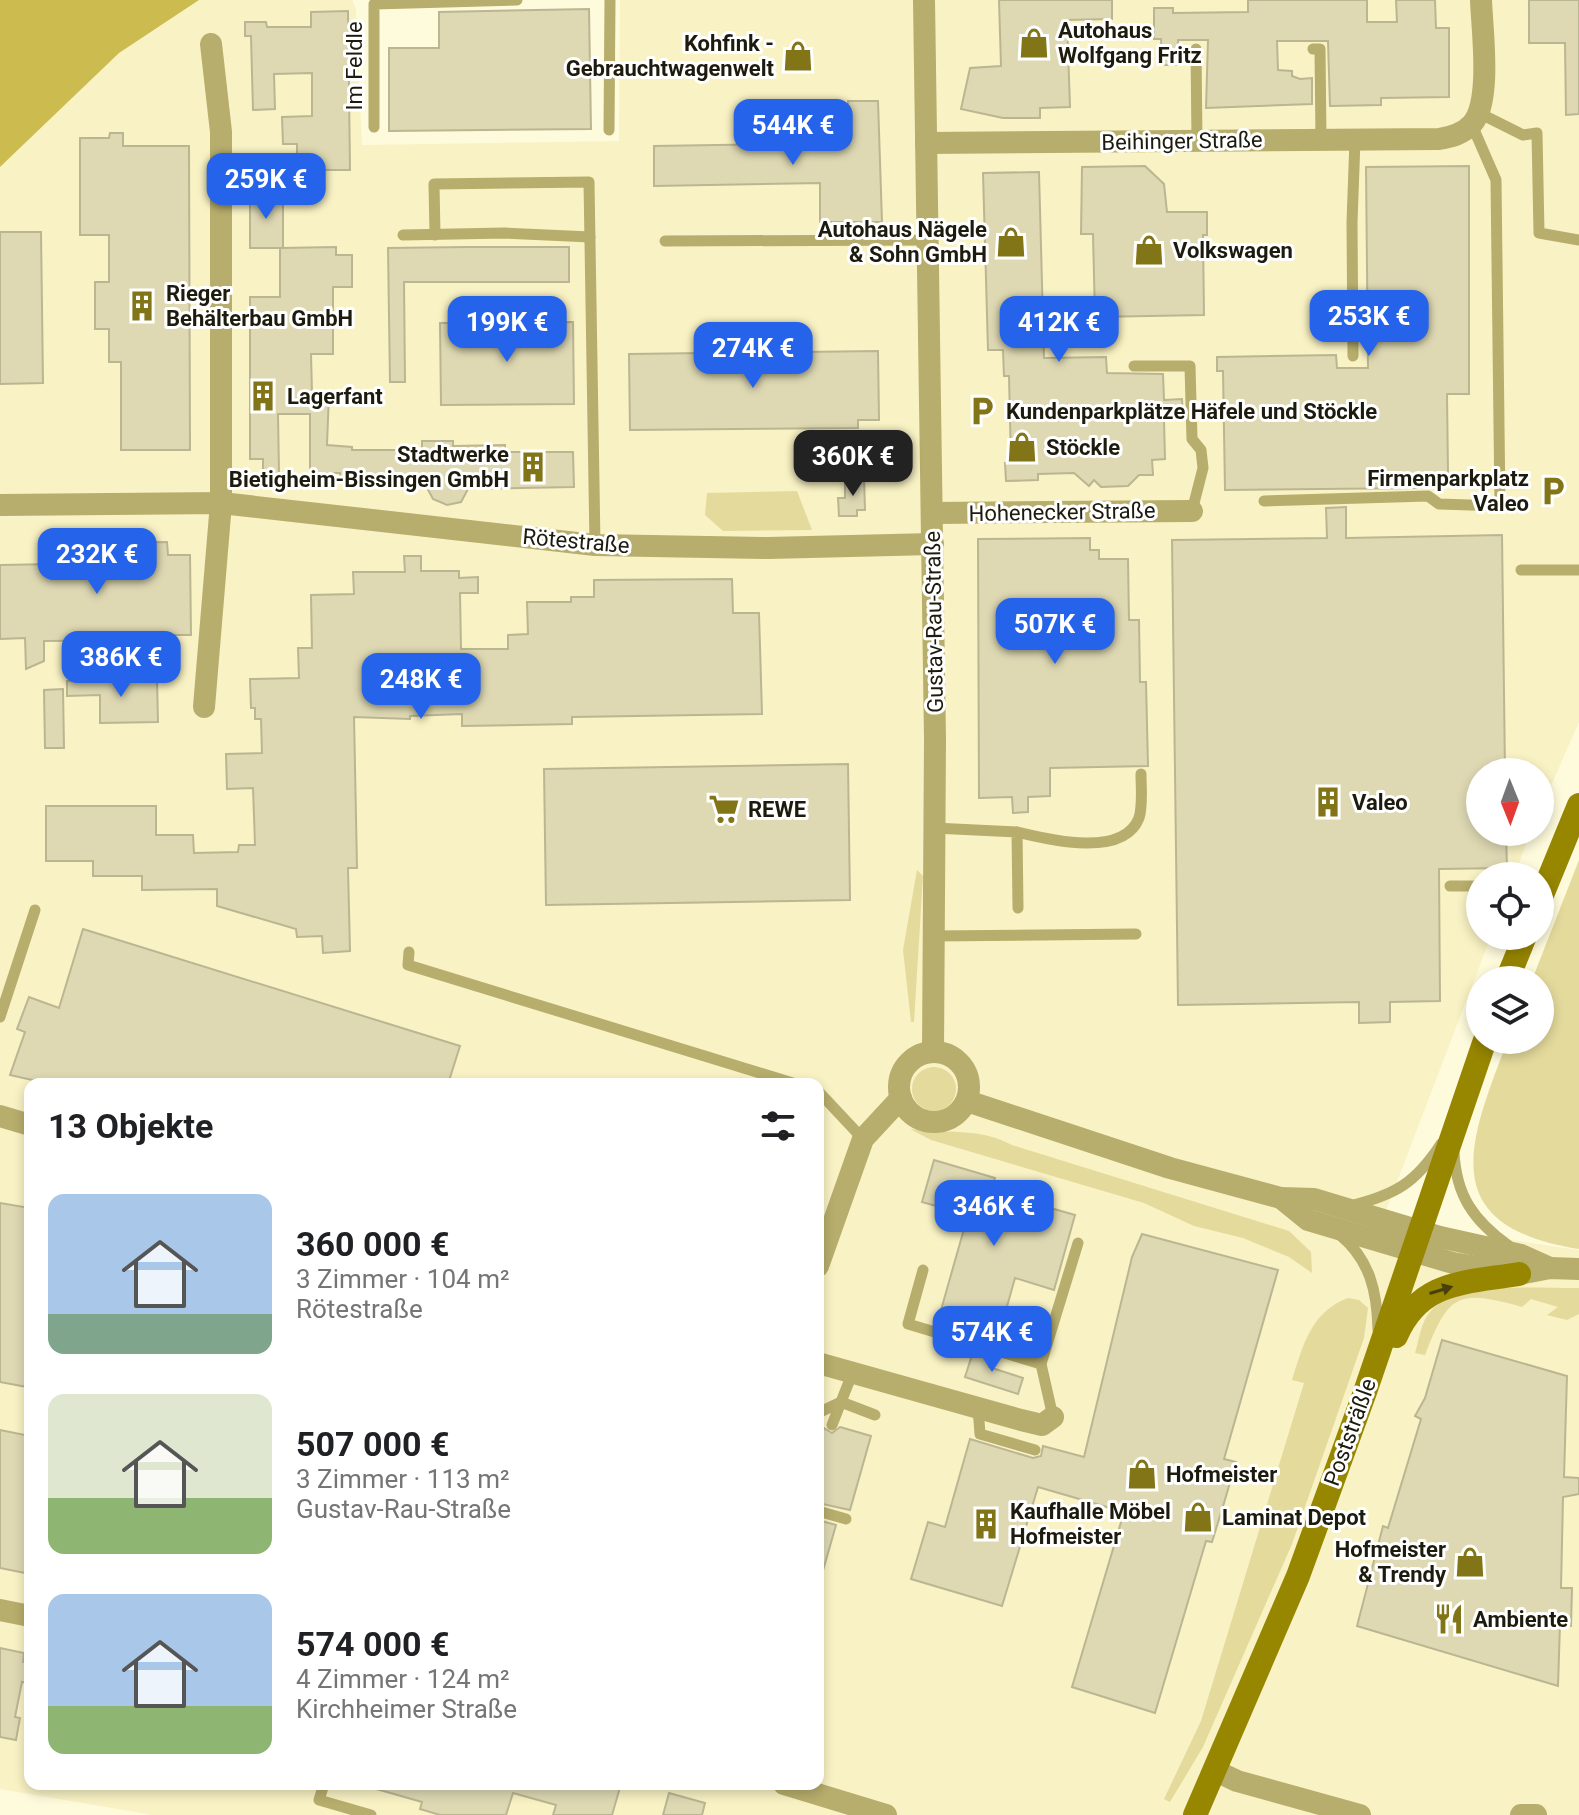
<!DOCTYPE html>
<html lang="de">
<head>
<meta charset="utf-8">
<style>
	:root { --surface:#fff; --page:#f6f6f6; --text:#202124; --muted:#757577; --accent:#2563eb }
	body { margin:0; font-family:Roboto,sans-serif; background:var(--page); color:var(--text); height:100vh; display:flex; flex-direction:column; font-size:30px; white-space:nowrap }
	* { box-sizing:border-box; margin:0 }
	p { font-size:26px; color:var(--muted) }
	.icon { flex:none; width:44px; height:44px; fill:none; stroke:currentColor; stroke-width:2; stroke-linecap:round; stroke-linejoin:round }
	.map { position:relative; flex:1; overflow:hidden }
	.details { position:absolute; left:24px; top:1078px; width:800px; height:712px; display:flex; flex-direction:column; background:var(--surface); border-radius:16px; box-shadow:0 4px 12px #0003 }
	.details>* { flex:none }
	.needle { width:52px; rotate:179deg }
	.fabs { position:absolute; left:1466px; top:758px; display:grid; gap:16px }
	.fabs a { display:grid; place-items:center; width:88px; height:88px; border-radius:50%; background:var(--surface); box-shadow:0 4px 12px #0003; font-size:40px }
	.price { position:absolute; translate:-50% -68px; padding:0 18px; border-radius:16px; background:var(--accent); color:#fff; font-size:26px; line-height:52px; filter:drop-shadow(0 2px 4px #0008) }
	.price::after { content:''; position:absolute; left:50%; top:48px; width:24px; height:18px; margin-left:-12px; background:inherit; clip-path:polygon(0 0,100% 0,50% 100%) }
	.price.active { background:#222; color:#fff }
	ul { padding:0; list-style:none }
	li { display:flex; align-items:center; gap:24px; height:200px; padding:0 24px }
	li span { display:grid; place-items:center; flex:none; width:224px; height:160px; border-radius:16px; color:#555 }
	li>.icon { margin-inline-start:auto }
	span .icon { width:96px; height:96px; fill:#fffc; stroke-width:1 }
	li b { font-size:34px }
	h2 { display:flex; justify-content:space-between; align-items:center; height:96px; padding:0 24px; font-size:34px }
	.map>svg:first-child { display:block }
	.built { fill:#f9f2c4; fill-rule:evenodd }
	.green { fill:#e4da9c }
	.forest { fill:#ccbb4f }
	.building { fill:#ded9b3; stroke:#bbb692; stroke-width:2 }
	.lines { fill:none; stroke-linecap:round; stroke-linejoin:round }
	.lane { stroke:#b7ad6c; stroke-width:11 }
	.street { stroke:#b7ad6c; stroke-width:22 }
	.secondary { stroke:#978600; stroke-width:24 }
	.oneway { fill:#484008 }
	.labels { text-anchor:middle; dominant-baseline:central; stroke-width:6; stroke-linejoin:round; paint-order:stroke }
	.poi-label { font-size:22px; font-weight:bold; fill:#1d1b0d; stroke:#fff; text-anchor:start }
	.street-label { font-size:22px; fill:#1d1b0d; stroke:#fff }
</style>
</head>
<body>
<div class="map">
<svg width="1579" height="1815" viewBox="0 0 1579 1815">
	<rect width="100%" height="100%" fill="#fefadc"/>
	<path class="built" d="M199,0H352L356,9L362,145L619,141L620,0H1579V722L1540,811V772H1480V832H1531L1514,876H1480V936H1491L1382,1221L1579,1250V1815H153L0,1789V167L119,53ZM30,1084H818V1784H30Z"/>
	<g class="green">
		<path d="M797,491L812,530L723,531L705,515L707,493Z"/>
		<path d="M1579,860V1249C1434,1226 1468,1143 1508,1040H1540V980H1532Z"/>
		<path d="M917,870L923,876L914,1022H911L903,950Z"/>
		<circle cx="934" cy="1089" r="22"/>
		<path d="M910,1129C946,1134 978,1127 1012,1145L1289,1231L1311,1252L1312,1273L1289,1257L1243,1238L1194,1226L1144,1203L931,1140Z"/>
		<path d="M1579,1288V1314L1567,1320L1547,1315L1558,1307L1531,1299L1522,1307C1457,1289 1449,1294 1425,1355L1415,1353C1419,1340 1421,1322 1430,1312C1455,1280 1541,1289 1579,1288Z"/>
		<path d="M1348,1298L1359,1300L1368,1308L1364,1338L1292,1544L1203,1747L1170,1802L1164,1799L1201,1721L1304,1383L1292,1380C1303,1345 1311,1312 1348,1298Z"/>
	</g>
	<path class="forest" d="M0,0H199L119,53L0,167Z"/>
	<g class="building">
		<path d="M999,0H1112V19L1067,20L1070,107L1040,108V118H1003L961,109L970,68L1001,66Z"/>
		<path d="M1248,0H1367V22H1397L1396,0H1435L1436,28H1449V97L1381,98V105L1330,106L1328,41H1277L1278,70L1292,71V76L1300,79L1312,78V104L1206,108L1208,40H1178V65H1162L1161,39H1154V8H1173V13L1248,12Z"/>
		<path d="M1529,0H1579V114L1566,115L1565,43H1529Z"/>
		<path d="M589,9L591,129L389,131V48H439V12Z"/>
		<path d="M348,11L350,170H297V144H283L282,117L312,116V73L274,74L275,109L253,110L251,36H245V22H266L267,27H311V12Z"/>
		<path d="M848,101H878L882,222H820V183L654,186V146L848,143Z"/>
		<path d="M110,133H123V146H189L190,450H121V362H109V329H95V282H109V235H80V138H109Z"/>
		<path d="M1145,166L1164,184L1167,212H1207V235H1203L1204,315L1095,317L1093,234H1081L1082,167Z"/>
		<path d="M1469,166V394H1447L1448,474H1420V488L1225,490L1223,371H1217V357L1336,355L1337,368H1368L1366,167Z"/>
		<path d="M1039,172L1044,358L1106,357L1107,373L1163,374L1164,400L1182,399L1183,420H1164L1165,459L1152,460L1153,475H1139L1128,486L1101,487L1094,480L1089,486L1074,473L1038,474V480L1006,481L1005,463H1011L1009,376H1004L1003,350H988L983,173Z"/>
		<path d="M310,177L311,202H294L293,178Z"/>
		<rect x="250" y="194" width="33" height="54"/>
		<path d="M0,232H41L43,383L0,384Z"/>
		<path d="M336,247V255H352V287H333V354H311L312,393H329L327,445L352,447V450H422V441H453V446L505,445V452H573L574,487L468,489L461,502L447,505L433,499L426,486L412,483L352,488V483H340V473H310V414H278L279,473H263V459H250V297H280V248Z"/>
		<path d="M466,247H569V282H404L405,382H390L388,248Z"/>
		<path d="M573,322L574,404L441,405L440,323Z"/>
		<path d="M878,351L879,420H858V428L630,430L629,354Z"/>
		<path d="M845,478H864L865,510H857V516H839L838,498H845Z"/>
		<path d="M1346,507V538L1502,535L1505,772H1480V832H1506L1507,868L1439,869L1440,1001L1390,1002V1022L1359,1023V1002L1178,1005L1172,540L1327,538L1326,508Z"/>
		<path d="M1090,538V550H1099V559H1128L1129,620H1139L1140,682H1146L1148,766L1050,768V796L1028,797V812L1013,813L1012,797L979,798L978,539Z"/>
		<path d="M167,542L168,555H190L191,635H169L168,640L44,641V661L26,669L25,638L0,639V565L56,564V544Z"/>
		<path d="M404,556H421V571H459V578L478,577V593H460L461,649H508V635L528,634L527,602H571V597H594V580L732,579L733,613H759L762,714L572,717V724L462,726V714L410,716V719L354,717L357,868H348L350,951L323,953L322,936L297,937L296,929L217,906V889L142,890V876H93V861H46V806H156V835H193L194,853L238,852L239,845H255L253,788L227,789L226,754L262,753L261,719H255V708H251L250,679L299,678L298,648H312L311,595L354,594L353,572H405Z"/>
		<path d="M157,679L158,722L100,723V695L67,696V681Z"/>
		<path d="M63,689L64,748H45L44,690Z"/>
		<path d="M848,764L850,900L546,905L544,769Z"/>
		<path d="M83,929L460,1046L448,1084H50L10,1075L25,1032L17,1029L29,997L59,1008Z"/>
		<path d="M934,1160L995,1178L991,1191L1075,1215L1054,1290L1015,1278L997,1342L937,1324L968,1215L922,1202Z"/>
		<path d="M0,1203L30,1208L27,1387L0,1382Z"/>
		<path d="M1142,1234L1278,1270L1224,1459L1236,1462L1224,1503L1212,1542L1206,1541L1155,1713L1072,1687L1124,1512L1038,1487L1002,1606L911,1579L928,1522L945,1527L970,1439L1033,1458L1041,1456L1043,1446L1084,1457L1132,1257Z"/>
		<path d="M1442,1340L1567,1376L1564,1477L1579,1478V1494L1563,1497L1561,1588H1572L1571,1626L1560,1625L1558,1686L1357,1626L1383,1526L1388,1528L1421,1419L1415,1416L1425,1398Z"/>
		<path d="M973,1352L992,1358L989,1367L1023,1378L1018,1394L965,1377Z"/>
		<path d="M840,1427L871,1436L850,1510L818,1503V1449L824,1428L832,1433Z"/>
		<path d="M0,1430L30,1436V1574L0,1568Z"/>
		<path d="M818,1520L836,1525L822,1574H818Z"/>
		<path d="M0,1648L24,1653L23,1662L30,1663L28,1683L22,1682L15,1717L20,1718L16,1740L0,1737Z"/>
		<path d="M374,1784H621L612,1815H553L556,1805L513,1793L506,1815H440L420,1809L422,1802L373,1788Z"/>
		<path d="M669,1793L705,1803L702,1815H663Z"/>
	</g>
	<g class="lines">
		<g class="lane">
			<path d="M1196,49L1197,141"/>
			<path d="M1313,49H1320L1321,140"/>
			<path d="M1479,113L1523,135L1537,133L1539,233L1579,240"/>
			<path d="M374,127V4L517,0"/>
			<path d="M609,130L610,0"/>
			<path d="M403,235L505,233L590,237"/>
			<path d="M435,235L434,184L589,182L595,545"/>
			<path d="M665,241L927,240"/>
			<path d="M1353,356L1352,222L1355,140"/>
			<path d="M1134,366H1190L1192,439L1201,450L1203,468L1192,511"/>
			<path d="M1264,501L1428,496L1439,504L1500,506L1496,180L1472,125"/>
			<path d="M1521,570H1579"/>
			<path d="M934,828L1017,832L1018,908"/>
			<path d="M1017,832C1046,839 1123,859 1139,818C1143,806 1141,787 1141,774"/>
			<path d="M1450,886H1480"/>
			<path d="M933,936L1136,934"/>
			<path d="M409,952L408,965L796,1084"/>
			<path d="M0,1017L35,910"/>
			<path d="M818,1091L863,1139"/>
			<path d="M1454,1152C1456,1196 1474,1221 1509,1246"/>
			<path d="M1350,1206C1394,1195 1415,1184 1441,1144"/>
			<path d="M1340,1235C1370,1260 1377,1291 1378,1330"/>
			<path d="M923,1270L908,1324L1041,1364L1078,1243"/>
			<path d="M1041,1364L1053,1417"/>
			<path d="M978,1408L980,1434L1035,1450"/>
			<path d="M818,1413L841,1402L852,1374"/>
			<path d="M832,1425L841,1402L875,1415"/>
			<path d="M818,1511L846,1519"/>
			<path d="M324,1784L319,1800L371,1815"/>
		</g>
		<g class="street">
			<path d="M924,0L935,739L933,1052"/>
			<path d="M926,143L1439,139C1451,137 1463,134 1472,124C1492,102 1482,29 1481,0"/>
			<path d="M0,505L221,503L595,545L768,548L933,544"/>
			<path d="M933,513L1192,511"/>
			<path d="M204,707L221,503V132L211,44"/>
			<circle cx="934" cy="1087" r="35"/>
			<path d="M967,1101L1170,1168L1281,1198L1314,1199L1440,1237L1521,1255L1550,1268"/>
			<path d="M0,1116L30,1125"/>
			<path d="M1281,1198L1308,1220L1453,1263L1519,1274L1550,1268L1579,1269"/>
			<path d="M818,1266L863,1139L901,1098"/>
			<path d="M818,1363L1021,1420L1042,1425L1053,1417"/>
			<path d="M0,1610L30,1616"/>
			<path d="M1216,1771L1237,1781L1360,1815"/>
			<path d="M784,1784L886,1815"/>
			<path d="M1521,1815H1536"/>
		</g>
		<g class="secondary">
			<path d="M1540,900L1579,805"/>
			<path d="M1507,980L1525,936"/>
			<path d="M1396,1336C1420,1280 1465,1283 1519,1274"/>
			<path d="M1195,1815L1298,1576L1365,1392L1485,1040"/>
		</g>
	</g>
	<defs><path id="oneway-solid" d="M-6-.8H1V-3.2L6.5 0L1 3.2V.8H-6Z" transform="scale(2)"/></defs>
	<use class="oneway" href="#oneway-solid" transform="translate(1441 1290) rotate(-17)"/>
	<defs>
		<g id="shop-bare" transform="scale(2.4)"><path d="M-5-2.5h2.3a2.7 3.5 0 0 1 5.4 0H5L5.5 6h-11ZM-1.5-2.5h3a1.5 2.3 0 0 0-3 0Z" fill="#827517" stroke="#fff" stroke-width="2.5" paint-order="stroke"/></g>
		<g id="building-bare" transform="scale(2.4)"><path d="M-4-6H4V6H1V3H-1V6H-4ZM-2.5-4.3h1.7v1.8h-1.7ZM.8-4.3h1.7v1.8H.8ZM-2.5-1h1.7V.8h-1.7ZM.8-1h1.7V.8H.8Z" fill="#827517" stroke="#fff" stroke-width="2.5" paint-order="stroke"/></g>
		<g id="parking-bare" transform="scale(2.4)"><path d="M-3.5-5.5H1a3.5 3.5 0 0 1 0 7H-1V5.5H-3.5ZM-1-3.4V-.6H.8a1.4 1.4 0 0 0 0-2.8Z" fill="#827517" stroke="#fff" stroke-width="2.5" paint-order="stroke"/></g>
		<g id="supermarket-bare" transform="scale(2.4)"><path d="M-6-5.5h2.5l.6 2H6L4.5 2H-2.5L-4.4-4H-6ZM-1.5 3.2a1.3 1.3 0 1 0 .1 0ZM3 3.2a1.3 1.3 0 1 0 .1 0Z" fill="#827517" stroke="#fff" stroke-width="2.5" paint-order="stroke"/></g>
		<g id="restaurant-bare" transform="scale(2.4)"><path d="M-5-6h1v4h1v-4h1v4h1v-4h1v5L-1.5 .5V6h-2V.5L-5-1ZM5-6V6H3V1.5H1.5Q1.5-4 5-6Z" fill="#827517" stroke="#fff" stroke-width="2.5" paint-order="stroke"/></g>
	</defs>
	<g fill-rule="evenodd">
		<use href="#shop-bare" x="1034" y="43"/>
		<use href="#shop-bare" x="798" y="56"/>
		<use href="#shop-bare" x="1011" y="242"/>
		<use href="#shop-bare" x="1149" y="250"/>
		<use href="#building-bare" x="142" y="306"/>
		<use href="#building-bare" x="263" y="396"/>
		<use href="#parking-bare" x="982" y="411"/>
		<use href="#shop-bare" x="1022" y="447"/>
		<use href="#building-bare" x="533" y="467"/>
		<use href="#parking-bare" x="1553" y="491"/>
		<use href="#building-bare" x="1328" y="802"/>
		<use href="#supermarket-bare" x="724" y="809"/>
		<use href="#shop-bare" x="1142" y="1474"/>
		<use href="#shop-bare" x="1198" y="1517"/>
		<use href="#building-bare" x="986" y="1524"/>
		<use href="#shop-bare" x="1470" y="1562"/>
		<use href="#restaurant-bare" x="1449" y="1619"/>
	</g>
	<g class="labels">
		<g class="poi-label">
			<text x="1058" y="30">Autohaus<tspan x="1058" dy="25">Wolfgang Fritz</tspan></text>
			<text x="774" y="43" text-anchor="end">Kohfink -<tspan x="774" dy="25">Gebrauchtwagenwelt</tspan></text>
			<text x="987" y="229" text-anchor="end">Autohaus Nägele<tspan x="987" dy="25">&amp; Sohn GmbH</tspan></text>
			<text x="1173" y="250">Volkswagen</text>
			<text x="166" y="293">Rieger<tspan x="166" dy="25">Behälterbau GmbH</tspan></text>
			<text x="287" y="396">Lagerfant</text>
			<text x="1006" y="411">Kundenparkplätze Häfele und Stöckle</text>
			<text x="1046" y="447">Stöckle</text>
			<text x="509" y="454" text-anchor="end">Stadtwerke<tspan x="509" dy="25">Bietigheim-Bissingen GmbH</tspan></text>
			<text x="1529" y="478" text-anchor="end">Firmenparkplatz<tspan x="1529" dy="25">Valeo</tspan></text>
			<text x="1352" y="802">Valeo</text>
			<text x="748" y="809">REWE</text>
			<text x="1166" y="1474">Hofmeister</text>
			<text x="1010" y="1511">Kaufhalle Möbel<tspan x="1010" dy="25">Hofmeister</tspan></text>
			<text x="1222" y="1517">Laminat Depot</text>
			<text x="1446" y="1549" text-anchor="end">Hofmeister<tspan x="1446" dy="25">&amp; Trendy</tspan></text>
			<text x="1473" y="1619">Ambiente</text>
		</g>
		<g class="street-label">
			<text transform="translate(354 66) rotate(-90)">Im Feldle</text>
			<text transform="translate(1182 141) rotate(-1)">Beihinger Straße</text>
			<text transform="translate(1062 512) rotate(-1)">Hohenecker Straße</text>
			<text transform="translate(576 541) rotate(5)">Rötestraße</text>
			<text transform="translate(934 622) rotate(-91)">Gustav-Rau-Straße</text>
			<text transform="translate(1350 1432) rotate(-70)">Poststräßle</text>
		</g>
	</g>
</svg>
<div class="fabs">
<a><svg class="needle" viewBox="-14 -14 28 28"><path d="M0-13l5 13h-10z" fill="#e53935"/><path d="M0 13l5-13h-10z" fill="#757577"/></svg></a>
<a><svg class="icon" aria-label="locate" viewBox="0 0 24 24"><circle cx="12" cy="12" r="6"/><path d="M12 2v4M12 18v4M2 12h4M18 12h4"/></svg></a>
<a><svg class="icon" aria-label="layers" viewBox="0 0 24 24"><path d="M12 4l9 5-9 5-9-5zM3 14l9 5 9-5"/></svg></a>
</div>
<b class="price" style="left:793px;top:167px">544K €</b>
<b class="price" style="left:266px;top:221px">259K €</b>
<b class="price" style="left:1369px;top:358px">253K €</b>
<b class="price" style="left:507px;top:364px">199K €</b>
<b class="price" style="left:1059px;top:364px">412K €</b>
<b class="price" style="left:753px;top:390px">274K €</b>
<b class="price active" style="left:853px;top:498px">360K €</b>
<b class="price" style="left:97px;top:596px">232K €</b>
<b class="price" style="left:1055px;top:666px">507K €</b>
<b class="price" style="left:121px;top:699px">386K €</b>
<b class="price" style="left:421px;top:721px">248K €</b>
<b class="price" style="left:994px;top:1248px">346K €</b>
<b class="price" style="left:992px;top:1374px">574K €</b>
<section class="details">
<h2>13 Objekte<svg class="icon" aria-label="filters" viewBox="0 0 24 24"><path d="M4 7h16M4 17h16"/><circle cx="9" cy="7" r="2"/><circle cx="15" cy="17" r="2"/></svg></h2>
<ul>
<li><span style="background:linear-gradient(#a9c7e8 75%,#7fa58c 0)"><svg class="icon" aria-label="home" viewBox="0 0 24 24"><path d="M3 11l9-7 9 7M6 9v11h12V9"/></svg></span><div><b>360 000 €</b><p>3 Zimmer · 104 m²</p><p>Rötestraße</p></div></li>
<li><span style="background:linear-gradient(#dfe7d0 65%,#8fb573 0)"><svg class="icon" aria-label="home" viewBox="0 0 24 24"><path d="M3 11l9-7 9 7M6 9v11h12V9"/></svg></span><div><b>507 000 €</b><p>3 Zimmer · 113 m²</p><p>Gustav-Rau-Straße</p></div></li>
<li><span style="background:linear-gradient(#a9c7e8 70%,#8fb573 0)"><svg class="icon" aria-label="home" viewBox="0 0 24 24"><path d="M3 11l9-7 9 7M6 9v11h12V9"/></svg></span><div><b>574 000 €</b><p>4 Zimmer · 124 m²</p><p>Kirchheimer Straße</p></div></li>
</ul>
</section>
</div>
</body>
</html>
